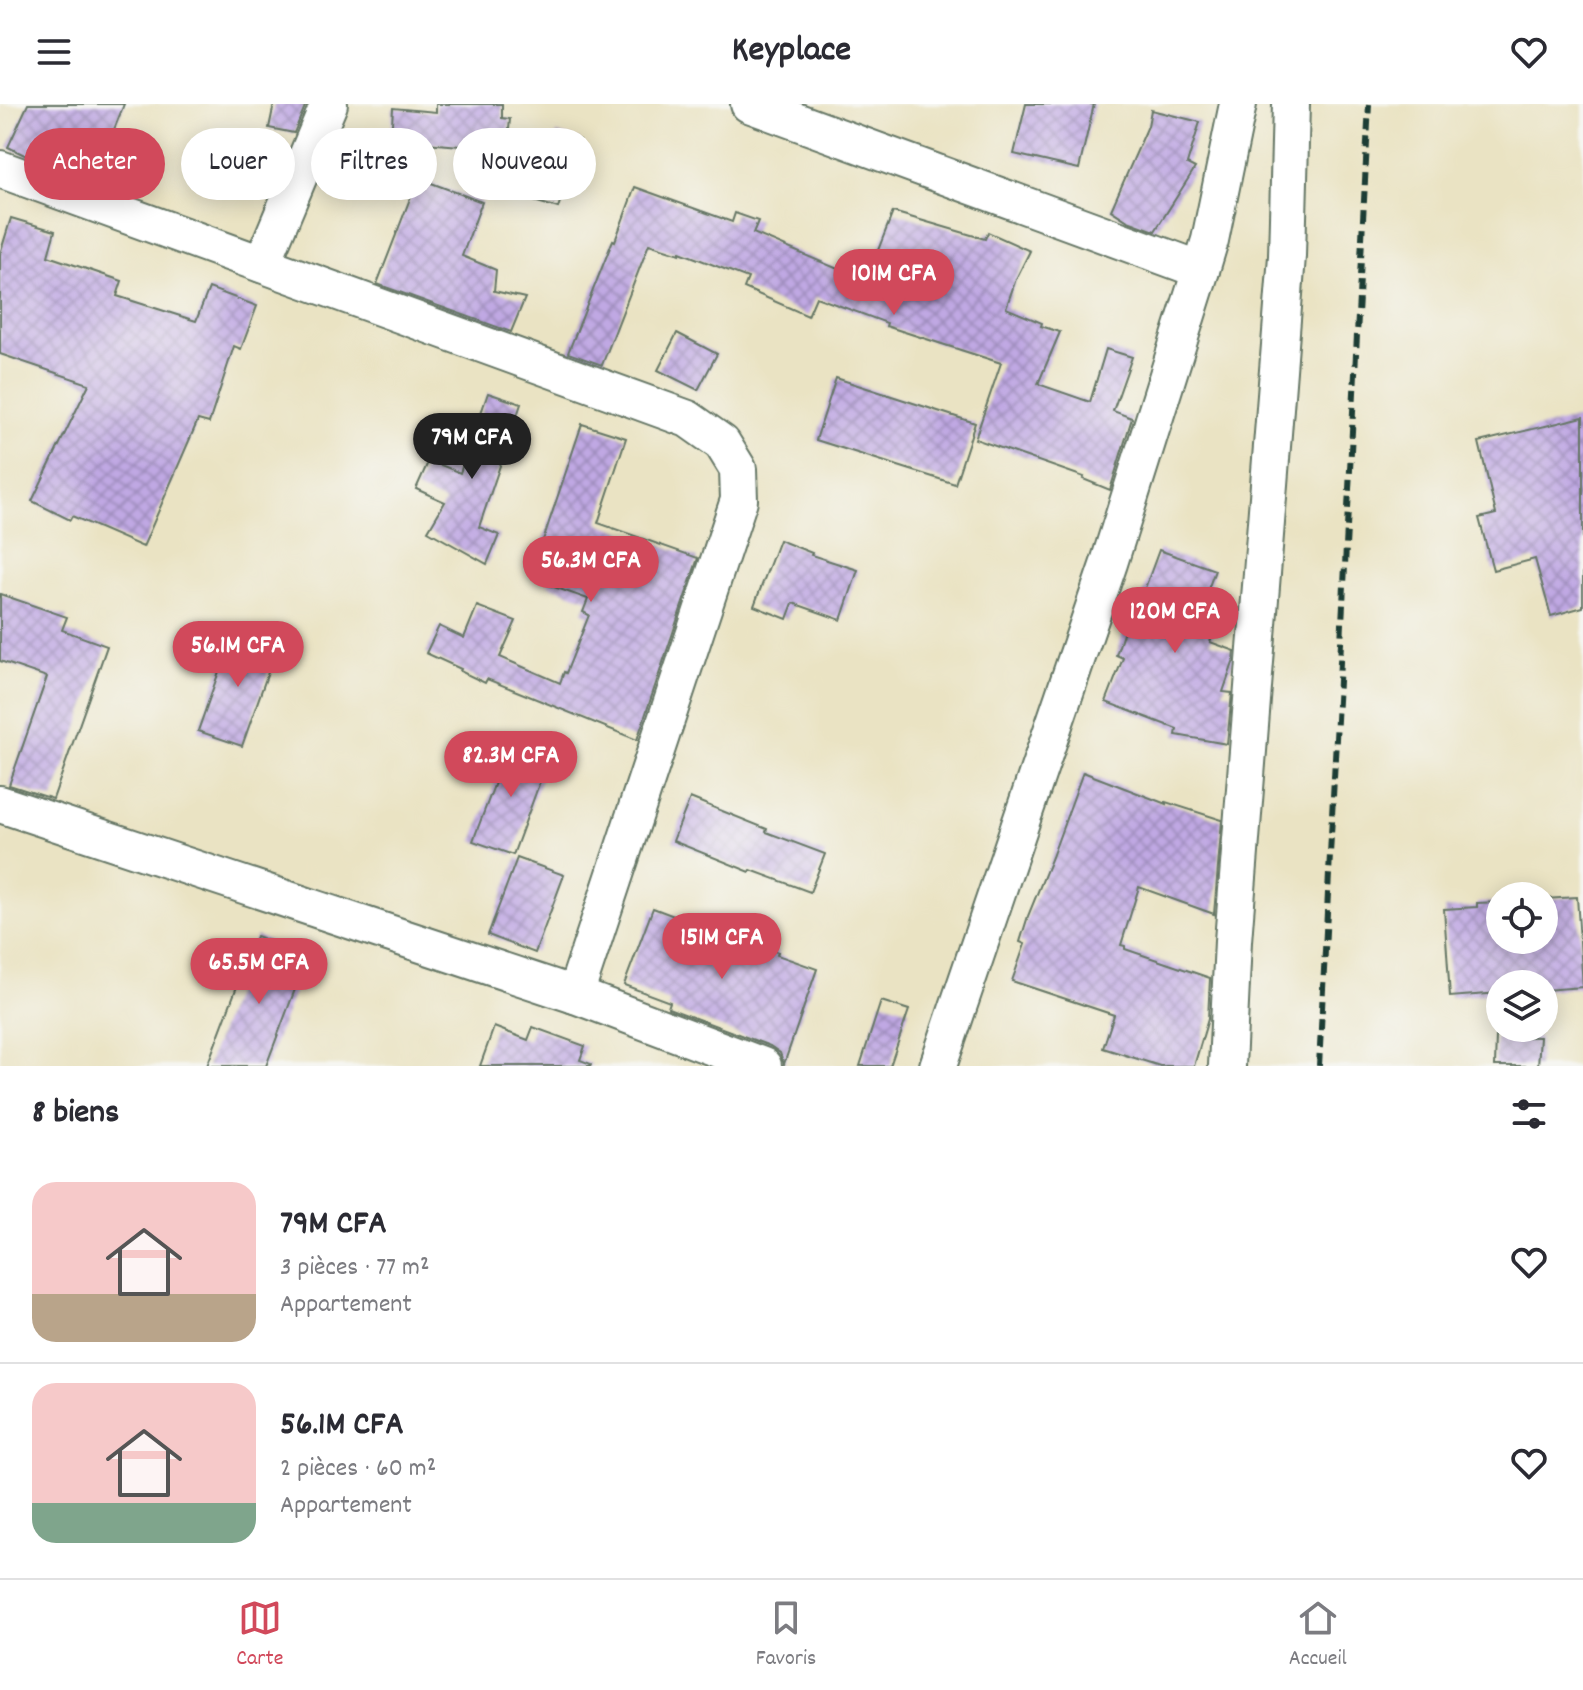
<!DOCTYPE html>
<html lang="fr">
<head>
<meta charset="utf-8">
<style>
	:root { --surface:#fff; --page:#f7f7f7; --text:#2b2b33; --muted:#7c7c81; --line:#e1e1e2; --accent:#d1495b }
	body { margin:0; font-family:Dekko,sans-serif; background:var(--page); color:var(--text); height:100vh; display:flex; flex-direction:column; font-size:30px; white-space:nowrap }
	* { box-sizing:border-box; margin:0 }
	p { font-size:26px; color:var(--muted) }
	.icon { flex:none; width:44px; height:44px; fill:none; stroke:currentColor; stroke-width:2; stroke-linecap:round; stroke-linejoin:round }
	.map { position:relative; height:962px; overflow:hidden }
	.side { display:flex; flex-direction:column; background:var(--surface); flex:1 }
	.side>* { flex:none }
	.banner { position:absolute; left:24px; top:24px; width:800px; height:72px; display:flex; gap:16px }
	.fabs { position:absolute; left:1486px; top:778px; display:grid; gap:16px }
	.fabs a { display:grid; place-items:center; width:72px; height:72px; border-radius:50%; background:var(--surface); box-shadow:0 4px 20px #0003; font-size:40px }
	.price { position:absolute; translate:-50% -68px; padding:0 18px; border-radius:28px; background:var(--accent); color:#fff; font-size:26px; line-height:52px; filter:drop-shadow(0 2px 4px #0008) }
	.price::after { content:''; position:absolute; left:50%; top:48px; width:24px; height:18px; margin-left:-12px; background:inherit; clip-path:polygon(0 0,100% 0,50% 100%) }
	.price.selected { background:#222; color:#fff }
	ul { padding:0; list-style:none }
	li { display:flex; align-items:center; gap:24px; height:200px; padding:0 32px }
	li+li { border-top:2px solid var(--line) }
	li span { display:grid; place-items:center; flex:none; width:224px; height:160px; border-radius:24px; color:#555 }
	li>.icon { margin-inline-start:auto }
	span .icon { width:96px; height:96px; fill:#fffc; stroke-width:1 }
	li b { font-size:34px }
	h2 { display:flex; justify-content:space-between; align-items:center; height:96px; padding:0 32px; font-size:34px }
	.tag { padding:0 28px; border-radius:36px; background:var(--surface); box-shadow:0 4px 20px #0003; font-size:28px; line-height:72px }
	.tag.selected { background:var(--accent); color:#fff }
	header { display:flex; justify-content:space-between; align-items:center; height:104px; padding:0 32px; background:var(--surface); font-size:36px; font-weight:700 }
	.menu { display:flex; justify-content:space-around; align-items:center; height:112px; border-top:2px solid var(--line); background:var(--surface); font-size:22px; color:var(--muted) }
	.menu a { display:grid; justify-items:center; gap:4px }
	.menu .selected { color:var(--accent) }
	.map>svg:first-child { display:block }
	.building { fill:url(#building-cross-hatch) }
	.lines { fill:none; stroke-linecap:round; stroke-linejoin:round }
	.minor-casing { stroke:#676; stroke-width:40 }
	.minor { stroke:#fff; stroke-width:36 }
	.rail { stroke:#1f3d34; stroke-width:6; stroke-dasharray:12 6; stroke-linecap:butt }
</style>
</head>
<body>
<header><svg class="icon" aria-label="menu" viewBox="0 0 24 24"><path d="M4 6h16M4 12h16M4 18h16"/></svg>Keyplace<svg class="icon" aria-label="heart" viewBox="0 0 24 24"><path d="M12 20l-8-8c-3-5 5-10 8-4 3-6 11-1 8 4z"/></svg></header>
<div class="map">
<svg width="1583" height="962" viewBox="0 0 1583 962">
	<defs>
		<pattern id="building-cross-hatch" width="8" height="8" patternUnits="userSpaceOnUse" patternTransform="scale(2)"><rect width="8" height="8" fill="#c0a8e3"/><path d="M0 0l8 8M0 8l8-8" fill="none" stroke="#9b8ab9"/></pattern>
	</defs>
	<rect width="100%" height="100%" fill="#f6f6f2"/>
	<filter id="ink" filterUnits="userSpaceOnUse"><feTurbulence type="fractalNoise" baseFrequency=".0125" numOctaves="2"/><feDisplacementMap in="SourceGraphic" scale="16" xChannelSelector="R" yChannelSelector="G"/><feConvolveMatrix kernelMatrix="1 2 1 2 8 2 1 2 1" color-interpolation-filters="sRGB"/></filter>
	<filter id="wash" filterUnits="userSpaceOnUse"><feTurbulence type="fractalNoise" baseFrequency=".006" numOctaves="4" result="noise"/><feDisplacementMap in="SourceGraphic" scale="32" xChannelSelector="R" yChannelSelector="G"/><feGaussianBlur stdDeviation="1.8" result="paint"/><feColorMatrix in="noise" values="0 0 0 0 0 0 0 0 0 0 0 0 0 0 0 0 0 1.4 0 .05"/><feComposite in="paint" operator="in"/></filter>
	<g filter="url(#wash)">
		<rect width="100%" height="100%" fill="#eae3c3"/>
		<g id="blocks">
			<g class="building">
				<path d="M28,0H124L94,77L33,55L8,43Z"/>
				<path d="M274,0H306L294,29L269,24Z"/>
				<path d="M436,0H502V14L510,15L507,46L391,36L393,4L436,8Z"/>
				<path d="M1026,0H1094L1079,65L1014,50Z"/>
				<path d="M1151,6L1200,18L1187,60L1195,64L1155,127L1128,117L1111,106L1148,22Z"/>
				<path d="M557,29L580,36L558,104L534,97Z"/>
				<path d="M418,74L482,98L462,152L496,166L494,187L525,194L511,228L377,180Z"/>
				<path d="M635,83L732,118L735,109L758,117L753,129L866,177L893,108L985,135L988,128L1030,147L1016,175L1006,204L1042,219L1041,222L1060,228L1038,280L1090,298L1106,245L1132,253L1113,307L1132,314L1110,386L1083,375L1084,373L975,335L1001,259L886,222L887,219L816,193L808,212L744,184L748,174L680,148V150L649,140L602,261L568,249L613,136L615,137Z"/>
				<path d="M11,114L55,127L48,152L122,177L117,192L196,217L209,184L257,202L241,245L234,242L209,319L198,316L143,443L72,412L70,416L32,397L89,280L0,250V150Z"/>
				<path d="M677,229L717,250L698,286L658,266Z"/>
				<path d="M836,274L975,319L955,380L816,336Z"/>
				<path d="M488,289L521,300L479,423L499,431L487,460L428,427L445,398L416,385L429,356L460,369Z"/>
				<path d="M1583,313V503L1551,512L1535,455L1493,466L1479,414L1496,410L1479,338Z"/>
				<path d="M582,320L626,334L598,419L698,454L637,636L487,575L485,579L460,567L461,565L426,549L439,522L464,534L477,502L516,517L500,553L560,579L564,568L566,569L589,511L583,508L588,495L548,481L557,457L538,451Z"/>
				<path d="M779,436L812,449L811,451L858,466L841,516L793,499L787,515L754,502Z"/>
				<path d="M1159,446L1215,466L1199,510L1218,518L1210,538L1235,547L1234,556L1223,588L1232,589L1227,640L1176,631L1177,625L1106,598L1123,554L1116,551L1129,512L1134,514Z"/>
				<path d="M0,490L67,513L62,526L107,542L53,695L9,681L47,573L0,557Z"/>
				<path d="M233,528L277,543L242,642L198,627Z"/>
				<path d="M510,639L549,653L513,751L473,737Z"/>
				<path d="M1083,668L1166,700V698L1222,716L1214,810L1139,783L1121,841L1125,842V845L1210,874L1208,915L1194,962H1160L1103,944L1114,911L1012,877L1025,840L1020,838L1028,812L1052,753Z"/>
				<path d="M690,694L767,725L766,728L825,750L810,788L751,766L750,768L673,737Z"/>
				<path d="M517,754L564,771L535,849L488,831Z"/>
				<path d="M1577,793L1583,883L1544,886V880H1500V889L1450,893L1444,805L1477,803V799L1500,798V836H1544V795Z"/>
				<path d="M653,804L682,815L680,821L778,848L777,851L817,865L784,960L780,949L770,942L668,904L670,898L624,881Z"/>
				<path d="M256,832L308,851L266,962H207Z"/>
				<path d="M881,897L909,906L890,962H860Z"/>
				<path d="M494,923L528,936L533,923L585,942L580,956L591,960L590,962H480Z"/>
				<path d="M1496,932L1540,933L1538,962H1495Z"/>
			</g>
		</g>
	</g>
	<g filter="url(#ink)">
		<use href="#blocks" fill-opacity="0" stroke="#676" stroke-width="2"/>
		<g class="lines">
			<g class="minor-casing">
				<g id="minor">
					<path d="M749,0L1201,166"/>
					<path d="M0,65L688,315L722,339L738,365L739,396L575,891"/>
					<path d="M262,160L329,0"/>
					<path d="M0,700L575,891L763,962"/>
					<path d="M938,962L1109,459L1201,166L1210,136L1238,0"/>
					<path d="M1227,962L1233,837L1287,152L1291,0"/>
				</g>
			</g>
			<use href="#minor" class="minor"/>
			<path class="rail" d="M1319,962L1369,0"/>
		</g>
	</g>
</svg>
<div class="fabs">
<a><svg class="icon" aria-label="locate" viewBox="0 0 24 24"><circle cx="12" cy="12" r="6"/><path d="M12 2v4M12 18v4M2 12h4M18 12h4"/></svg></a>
<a><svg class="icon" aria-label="layers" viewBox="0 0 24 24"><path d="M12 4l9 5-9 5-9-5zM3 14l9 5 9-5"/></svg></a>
</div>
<b class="price" style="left:894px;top:213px">101M CFA</b>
<b class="price selected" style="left:472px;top:377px">79M CFA</b>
<b class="price" style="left:591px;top:500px">56.3M CFA</b>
<b class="price" style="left:1175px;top:551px">120M CFA</b>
<b class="price" style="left:238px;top:585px">56.1M CFA</b>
<b class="price" style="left:511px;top:695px">82.3M CFA</b>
<b class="price" style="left:722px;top:877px">151M CFA</b>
<b class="price" style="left:259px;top:902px">65.5M CFA</b>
<div class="banner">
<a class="tag selected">Acheter</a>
<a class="tag">Louer</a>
<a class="tag">Filtres</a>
<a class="tag">Nouveau</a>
</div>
</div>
<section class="side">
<h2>8 biens<svg class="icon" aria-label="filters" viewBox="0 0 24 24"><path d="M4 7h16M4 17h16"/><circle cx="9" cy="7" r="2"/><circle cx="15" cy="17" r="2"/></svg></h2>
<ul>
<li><span style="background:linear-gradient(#f6c9c9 70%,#b9a48a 0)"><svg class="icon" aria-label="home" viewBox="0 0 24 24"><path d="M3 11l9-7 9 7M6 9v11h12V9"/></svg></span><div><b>79M CFA</b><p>3 pièces · 77 m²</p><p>Appartement</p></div><svg class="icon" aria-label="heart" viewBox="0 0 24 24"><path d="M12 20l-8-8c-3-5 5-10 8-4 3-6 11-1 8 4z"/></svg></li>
<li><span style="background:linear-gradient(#f6c9c9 75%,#7fa58c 0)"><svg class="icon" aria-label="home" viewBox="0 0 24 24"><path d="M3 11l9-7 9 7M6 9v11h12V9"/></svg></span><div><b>56.1M CFA</b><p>2 pièces · 60 m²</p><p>Appartement</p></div><svg class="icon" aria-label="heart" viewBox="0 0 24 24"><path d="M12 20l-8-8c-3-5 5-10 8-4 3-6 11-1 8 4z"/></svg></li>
</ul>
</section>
<nav class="menu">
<a class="selected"><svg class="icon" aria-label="map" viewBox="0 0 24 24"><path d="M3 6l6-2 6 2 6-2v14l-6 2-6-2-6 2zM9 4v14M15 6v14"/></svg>Carte</a>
<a><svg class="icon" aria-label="saved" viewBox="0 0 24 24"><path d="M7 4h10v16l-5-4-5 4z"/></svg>Favoris</a>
<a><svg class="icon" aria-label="home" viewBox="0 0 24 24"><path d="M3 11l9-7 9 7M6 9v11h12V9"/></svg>Accueil</a>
</nav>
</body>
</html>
